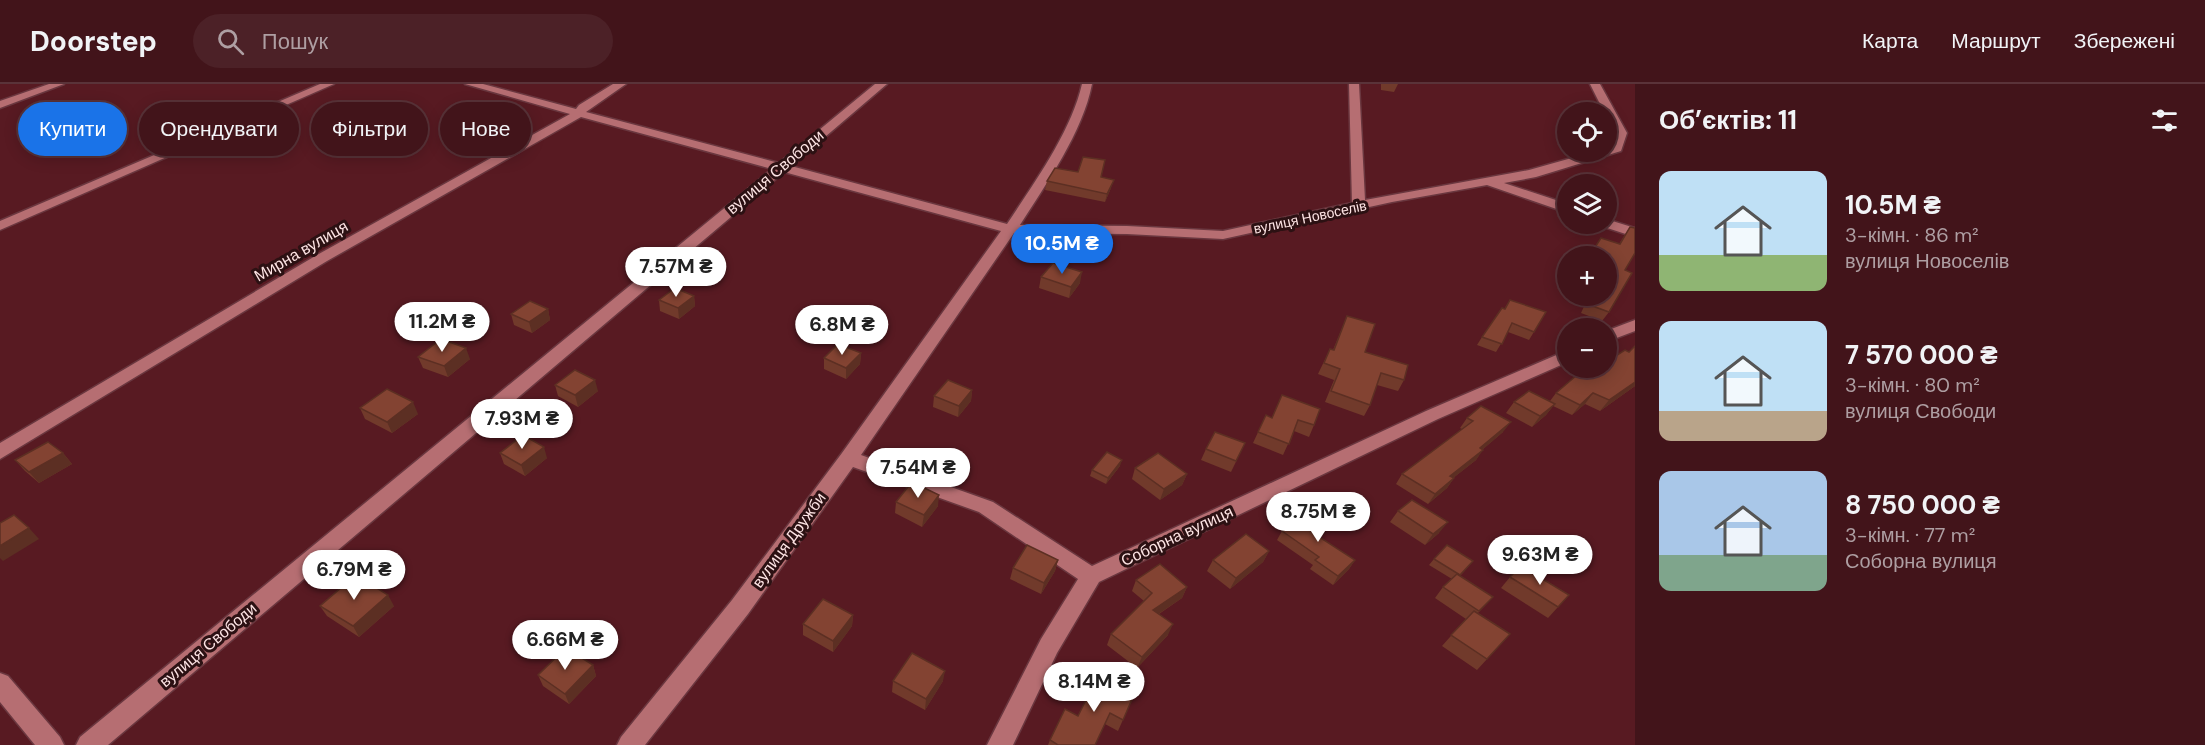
<!DOCTYPE html>
<html lang="uk">
<head>
<meta charset="utf-8">
<style>
	:root { --surface:#42141a; --page:#4c2127; --text:#f1f3f6; --muted:#ae9ea2; --line:#5a3339; --accent:#1a73e8 }
	body { margin:0; font-family:"DM Sans",sans-serif; background:var(--page); color:var(--text); height:100vh; display:flex; flex-direction:column; font-size:22px; white-space:nowrap }
	* { box-sizing:border-box; margin:0 }
	p { font-size:20px; color:var(--muted) }
	.icon { flex:none; width:33px; height:33px; fill:none; stroke:currentColor; stroke-width:2; stroke-linecap:round; stroke-linejoin:round }
	.map { position:relative; flex:1; overflow:hidden }
	.panel { display:flex; flex-direction:column; background:var(--surface); width:570px }
	.panel>* { flex:none }
	.guide { position:absolute; left:18px; top:18px; width:570px; height:54px; display:flex; gap:12px }
	.buttons { position:absolute; left:1557px; top:18px; display:grid; gap:12px }
	.buttons a { display:grid; place-items:center; width:60px; height:60px; border-radius:50%; background:var(--surface); box-shadow:0 3px 15px #0003,0 0 0 2px var(--line); font-size:30px }
	.price { position:absolute; translate:-50% -51px; padding:0 14px; border-radius:21px; background:#fff; color:#222; font-size:20px; line-height:39px; filter:drop-shadow(0 2px 3px #0008) }
	.price::after { content:''; position:absolute; left:50%; top:36px; width:18px; height:14px; margin-left:-9px; background:inherit; clip-path:polygon(0 0,100% 0,50% 100%) }
	.price.current { background:var(--accent); color:#fff }
	ul { padding:0; list-style:none }
	li { display:flex; align-items:center; gap:18px; height:150px; padding:0 24px }
	li span { display:grid; place-items:center; flex:none; width:168px; height:120px; border-radius:12px; color:#555 }
	li>.icon { margin-inline-start:auto }
	span .icon { width:72px; height:72px; fill:#fffc; stroke-width:1 }
	li b { font-size:26px }
	h2 { display:flex; justify-content:space-between; align-items:center; height:72px; padding:0 24px; font-size:26px }
	.chip { padding:0 21px; border-radius:27px; background:var(--surface); box-shadow:0 3px 15px #0003,0 0 0 2px var(--line); font-size:21px; line-height:54px }
	.chip.current { background:var(--accent); color:#fff }
	header { display:flex; align-items:center; gap:36px; box-sizing:border-box; height:84px; padding:0 30px; background:var(--surface); border-bottom:2px solid var(--line) }
	header strong { font-size:28px }
	nav { display:flex; gap:33px; margin-inline-start:auto; font-size:21px }
	.search { width:420px; height:54px; background:var(--page); display:flex; align-items:center; gap:15px; box-sizing:border-box; padding:0 21px; border-radius:33px; color:var(--muted); font-size:22px }
	main { display:flex; flex:1; min-height:0 }
	.map>svg:first-child { display:block }
	.lines { fill:none; stroke-linecap:round; stroke-linejoin:round }
	.street-casing { stroke:#6a373f; stroke-width:3 }
	.street { fill:#b66e72; fill-rule:evenodd }
	.wall { fill:#713a2b }
	.shaded-wall { fill:#5c2f23 }
	.building { fill:#834332; stroke:#5c2f23; stroke-width:1.5 }
	.labels { text-anchor:middle; dominant-baseline:central; stroke-width:6; stroke-linejoin:round; paint-order:stroke }
	.far-street-label { font-size:14px; fill:#fde4e4; stroke:#2c1113 }
	.street-label { font-size:16px; fill:#fde4e4; stroke:#2c1113 }
</style>
</head>
<body>
<header>
<strong>Doorstep</strong>
<div class="search"><svg class="icon" aria-label="search" viewBox="0 0 24 24"><circle cx="10" cy="10" r="6"/><path d="M15 15l6 6"/></svg>Пошук</div>
<nav><a>Карта</a><a>Маршрут</a><a>Збережені</a></nav>
</header>
<main>
<div class="map">
<svg width="1635" height="661" viewBox="0 0 1635 661">
	<rect width="100%" height="100%" fill="#581a22"/>
	<g class="lines">
		<g class="street-casing">
			<g id="street">
				<path d="M49,0H64L0,24V17Z"/>
				<path d="M320,0H334L0,146V137Z"/>
				<path d="M465,0H483L576,25L579,21L613,0H626L586,28L779,79L875,0H887L791,82L1007,140C1034,99 1071,48 1082,0H1092C1083,48 1046,100 1020,141L1127,142L1223,147L1352,119L1349,0H1359L1365,116L1529,86L1593,68H1606V63L1611,62L1615,49L1606,28H1604L1590,0H1600L1627,49L1621,67L1536,93L1504,99L1568,120V129L1487,101L1392,118L1223,155L1127,150L1014,149L861,371L993,418L1092,482L1426,327L1568,266V278L1438,335L1099,498L1057,569L1013,661H987L1041,555L1078,495L979,428L853,383L748,530L645,661H617L621,653L732,516L842,369L1001,147L784,88L108,661H76L80,653L772,85L581,33L327,177L0,375V359L317,171L570,30Z"/>
				<path d="M1606,135L1635,144V153L1601,142L1599,140H1606Z"/>
				<path d="M1635,236V247L1606,258V247Z"/>
				<path d="M0,589L8,592L60,653L64,661H35L0,618Z"/>
			</g>
		</g>
		<use href="#street" class="street"/>
	</g>
	<g class="wall">
		<path d="M1381,0H1398L1394,8L1381,6Z"/>
		<path d="M1101,93L1111,104L1105,118L1045,106L1047,97Z"/>
		<path d="M1630,143L1625,186L1609,228L1602,237L1581,229L1589,212H1606V172H1589L1601,154L1619,160Z"/>
		<path d="M1041,193L1080,199L1069,214L1039,204Z"/>
		<path d="M694,212L695,222L679,235L660,227L659,216Z"/>
		<path d="M1510,216L1546,228L1529,256L1508,248L1496,268L1477,261L1482,253L1504,225Z"/>
		<path d="M548,225L550,236L532,249L514,241L511,230Z"/>
		<path d="M1347,232L1365,268L1404,296L1398,307L1377,301L1370,321L1364,332L1325,318L1334,296L1318,290L1330,265L1333,266Z"/>
		<path d="M1635,262V302L1600,327L1585,320L1572,331L1553,322L1546,331L1532,343L1506,329L1514,318L1550,317L1556,309L1629,268Z"/>
		<path d="M861,269L860,280L846,295L824,285V274Z"/>
		<path d="M418,273L470,275L448,293L423,284Z"/>
		<path d="M555,301L598,307L578,323L558,312Z"/>
		<path d="M972,306L971,317L958,333L933,323L934,312Z"/>
		<path d="M1282,311L1314,341L1309,353L1294,347L1283,371L1253,359L1266,331L1272,334Z"/>
		<path d="M360,324L418,330L392,349L365,335Z"/>
		<path d="M1467,334L1503,348L1483,365L1476,376L1453,394H1454L1447,404L1428,420L1396,400L1402,390L1462,345L1460,344Z"/>
		<path d="M1245,359L1231,388L1201,376L1206,365Z"/>
		<path d="M63,369L72,380L39,399L25,387L15,376Z"/>
		<path d="M500,369L547,374L525,392L504,380Z"/>
		<path d="M1120,382L1106,400L1090,392L1092,386Z"/>
		<path d="M1135,384L1187,390L1182,401L1160,416L1132,395Z"/>
		<path d="M896,418L938,422L922,443L895,429Z"/>
		<path d="M1398,427L1439,449L1425,461L1390,438Z"/>
		<path d="M1328,441L1323,450L1319,453L1355,476L1349,485L1333,501L1310,485L1313,481L1277,456L1282,447Z"/>
		<path d="M1269,467L1263,478L1230,505L1207,487L1213,476Z"/>
		<path d="M1434,475L1469,482L1460,492L1493,513L1478,529L1510,550L1477,586L1442,562L1466,535L1435,514L1443,503L1452,495L1429,481Z"/>
		<path d="M1058,476L1055,487L1041,510L1010,495L1013,484Z"/>
		<path d="M1510,493L1558,523L1548,534L1501,504Z"/>
		<path d="M1136,496L1187,503L1182,514L1159,530L1168,551L1137,584L1107,561L1111,550L1144,517L1132,507Z"/>
		<path d="M320,522H394L359,553L327,532Z"/>
		<path d="M853,531L852,542L833,568L803,551V540Z"/>
		<path d="M593,581L596,592L569,620L543,602L538,591Z"/>
		<path d="M893,597H943L925,626L892,608Z"/>
		<path d="M1136,606L1118,647L1105,640L1095,661H1048L1050,656L1078,632Z"/>
	</g>
	<g class="shaded-wall">
		<path d="M1114,96L1111,104L1105,118L1107,110Z"/>
		<path d="M1082,188L1080,199L1069,214L1071,203Z"/>
		<path d="M694,212L695,222L679,235L678,224Z"/>
		<path d="M548,225L550,236L532,249L529,238Z"/>
		<path d="M466,264L470,275L448,293L444,282Z"/>
		<path d="M861,269L860,280L846,295V284Z"/>
		<path d="M595,296L598,307L578,323L575,311Z"/>
		<path d="M1635,298V302L1600,327L1609,316Z"/>
		<path d="M972,306L971,317L958,333L959,322Z"/>
		<path d="M1593,309L1585,320L1572,331L1580,321Z"/>
		<path d="M413,318L418,330L392,349L387,338Z"/>
		<path d="M1555,320L1546,331L1532,343L1540,332Z"/>
		<path d="M1511,338L1503,348L1475,372L1483,366L1476,376L1443,402L1450,392L1480,364Z"/>
		<path d="M544,363L547,374L525,392L521,381Z"/>
		<path d="M63,369L72,380L39,399L29,388Z"/>
		<path d="M1122,376L1120,382L1106,400L1108,394Z"/>
		<path d="M1187,390L1182,401L1160,416L1164,405Z"/>
		<path d="M1454,394L1447,404L1428,420L1435,410Z"/>
		<path d="M939,411L938,422L922,443L924,431Z"/>
		<path d="M1448,438L1439,449L1425,461L1433,450Z"/>
		<path d="M1328,441L1323,450L1311,460L1316,451Z"/>
		<path d="M29,444L39,455L3,477L0,474V462Z"/>
		<path d="M1269,467L1263,478L1230,505L1236,494Z"/>
		<path d="M1058,476L1055,487L1041,510L1044,499Z"/>
		<path d="M1355,476L1349,485L1333,501L1338,492Z"/>
		<path d="M1187,503L1182,514L1148,537L1153,526Z"/>
		<path d="M388,511L394,522L359,553L353,542Z"/>
		<path d="M853,531L852,542L833,568V557Z"/>
		<path d="M1173,540L1168,551L1137,584L1142,573Z"/>
		<path d="M593,581L596,592L569,620L565,610Z"/>
		<path d="M945,587L943,597L925,626L926,615Z"/>
	</g>
	<g class="building">
		<path d="M1083,73L1105,76L1101,93L1114,96L1107,110L1047,97L1055,84L1078,88Z"/>
		<path d="M1630,143L1635,144V169L1625,186L1632,189L1609,228L1587,220L1591,212H1606V180L1610,173L1592,168L1601,154L1620,160Z"/>
		<path d="M1053,179L1082,188L1071,203L1041,193Z"/>
		<path d="M675,204L694,212L678,224L659,216Z"/>
		<path d="M1510,216L1546,228L1534,248L1512,239L1502,260L1482,253L1502,224L1505,225Z"/>
		<path d="M530,217L548,225L529,238L511,230Z"/>
		<path d="M1347,232L1375,240L1365,268L1408,281L1404,296L1381,289L1370,321L1331,307L1340,285L1324,279L1330,265L1334,266Z"/>
		<path d="M441,255L466,264L444,282L418,273Z"/>
		<path d="M838,260L861,269L846,284L824,274Z"/>
		<path d="M1635,262V298L1609,316L1593,309L1580,321L1556,309L1577,291L1583,294L1599,284H1606V278L1625,266L1629,268Z"/>
		<path d="M575,286L595,296L575,311L555,301Z"/>
		<path d="M948,296L972,306L959,322L934,312Z"/>
		<path d="M387,305L413,318L387,338L360,324Z"/>
		<path d="M1529,307L1555,320L1540,332L1514,318Z"/>
		<path d="M1282,311L1320,325L1314,341L1298,336L1289,360L1258,348L1266,331L1272,334Z"/>
		<path d="M1481,322L1511,338L1480,364L1483,366L1450,392L1454,394L1435,410L1402,390L1473,337L1467,334Z"/>
		<path d="M1215,348L1245,359L1236,377L1206,365Z"/>
		<path d="M523,351L544,363L521,381L500,369Z"/>
		<path d="M48,358L63,369L29,388L15,376Z"/>
		<path d="M1107,368L1122,376L1108,394L1092,386Z"/>
		<path d="M1158,369L1187,390L1164,405L1135,384Z"/>
		<path d="M912,398L939,411L924,431L896,418Z"/>
		<path d="M1412,416L1448,438L1433,450L1398,427Z"/>
		<path d="M1307,427L1328,441L1316,451L1355,476L1338,492L1315,476L1319,473L1282,447Z"/>
		<path d="M14,431L29,444L0,462V439Z"/>
		<path d="M1246,450L1269,467L1236,494L1213,476Z"/>
		<path d="M1027,461L1058,476L1044,499L1013,484Z"/>
		<path d="M1447,461L1473,477L1460,491L1434,475Z"/>
		<path d="M1160,480L1187,503L1153,526L1173,540L1142,573L1111,550L1152,509L1136,496Z"/>
		<path d="M1521,482L1569,511L1558,523L1510,493Z"/>
		<path d="M1457,490L1493,513L1479,527L1443,503Z"/>
		<path d="M356,491L388,511L353,542L320,522Z"/>
		<path d="M823,515L853,531L833,557L803,540Z"/>
		<path d="M1474,527L1510,550L1487,575L1451,551Z"/>
		<path d="M566,564L593,581L565,610L538,591Z"/>
		<path d="M912,569L945,587L926,615L893,597Z"/>
		<path d="M1100,588L1136,606L1123,636L1110,629L1095,661H1058L1050,656L1065,625L1078,632Z"/>
	</g>
	<g class="labels">
		<g class="far-street-label">
			<text transform="translate(1310 133) rotate(-12)">вулиця Новоселів</text>
		</g>
		<g class="street-label">
			<text transform="translate(775 88) rotate(-40)">вулиця Свободи</text>
			<text transform="translate(301 167) rotate(-30)">Мирна вулиця</text>
			<text transform="translate(1177 452) rotate(-25)">Соборна вулиця</text>
			<text transform="translate(789 456) rotate(-54)">вулиця Дружби</text>
			<text transform="translate(208 561) rotate(-40)">вулиця Свободи</text>
		</g>
	</g>
</svg>
<div class="buttons">
<a><svg class="icon" aria-label="locate" viewBox="0 0 24 24"><circle cx="12" cy="12" r="6"/><path d="M12 2v4M12 18v4M2 12h4M18 12h4"/></svg></a>
<a><svg class="icon" aria-label="layers" viewBox="0 0 24 24"><path d="M12 4l9 5-9 5-9-5zM3 14l9 5 9-5"/></svg></a>
<a>+</a>
<a>−</a>
</div>
<b class="price current" style="left:1062px;top:191px">10.5M ₴</b>
<b class="price" style="left:676px;top:214px">7.57M ₴</b>
<b class="price" style="left:442px;top:269px">11.2M ₴</b>
<b class="price" style="left:842px;top:272px">6.8M ₴</b>
<b class="price" style="left:522px;top:366px">7.93M ₴</b>
<b class="price" style="left:918px;top:415px">7.54M ₴</b>
<b class="price" style="left:1318px;top:459px">8.75M ₴</b>
<b class="price" style="left:1540px;top:502px">9.63M ₴</b>
<b class="price" style="left:354px;top:517px">6.79M ₴</b>
<b class="price" style="left:565px;top:587px">6.66M ₴</b>
<b class="price" style="left:1094px;top:629px">8.14M ₴</b>
<div class="guide">
<a class="chip current">Купити</a>
<a class="chip">Орендувати</a>
<a class="chip">Фільтри</a>
<a class="chip">Нове</a>
</div>
</div>
<section class="panel">
<h2>Об’єктів: 11<svg class="icon" aria-label="filters" viewBox="0 0 24 24"><path d="M4 7h16M4 17h16"/><circle cx="9" cy="7" r="2"/><circle cx="15" cy="17" r="2"/></svg></h2>
<ul>
<li><span style="background:linear-gradient(#bfe0f5 70%,#8fb573 0)"><svg class="icon" aria-label="home" viewBox="0 0 24 24"><path d="M3 11l9-7 9 7M6 9v11h12V9"/></svg></span><div><b>10.5M ₴</b><p>3-кімн. · 86 m²</p><p>вулиця Новоселів</p></div></li>
<li><span style="background:linear-gradient(#bfe0f5 75%,#b9a48a 0)"><svg class="icon" aria-label="home" viewBox="0 0 24 24"><path d="M3 11l9-7 9 7M6 9v11h12V9"/></svg></span><div><b>7 570 000 ₴</b><p>3-кімн. · 80 m²</p><p>вулиця Свободи</p></div></li>
<li><span style="background:linear-gradient(#a9c7e8 70%,#7fa58c 0)"><svg class="icon" aria-label="home" viewBox="0 0 24 24"><path d="M3 11l9-7 9 7M6 9v11h12V9"/></svg></span><div><b>8 750 000 ₴</b><p>3-кімн. · 77 m²</p><p>Соборна вулиця</p></div></li>
</ul>
</section>
</main>
</body>
</html>
